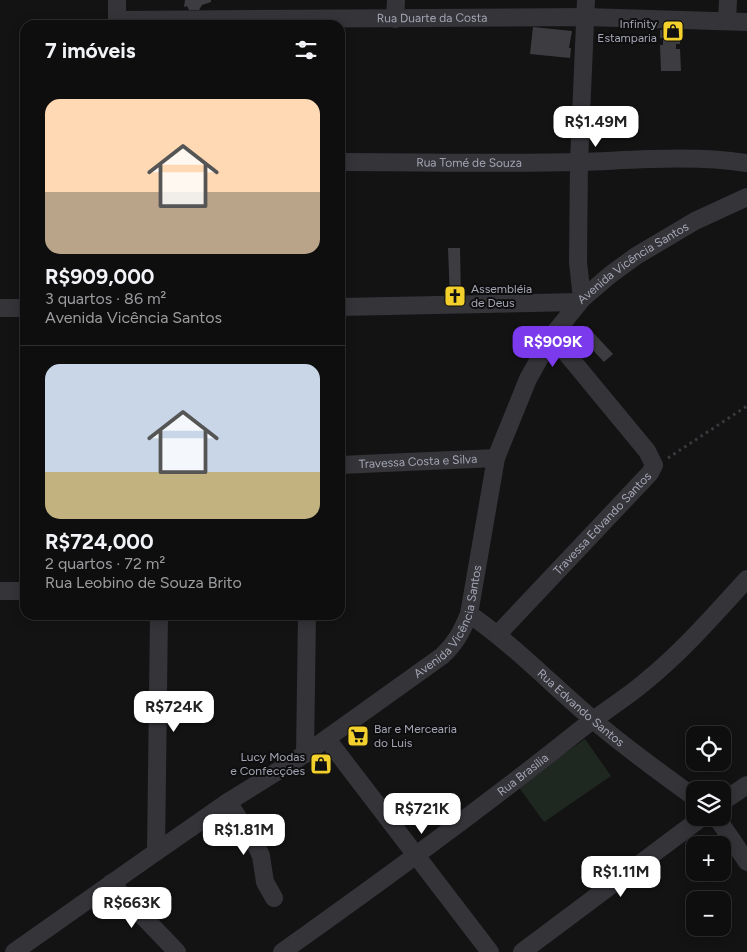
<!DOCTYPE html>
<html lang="pt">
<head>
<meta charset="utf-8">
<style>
	:root { --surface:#0e0e0f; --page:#171718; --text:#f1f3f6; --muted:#9b9c9e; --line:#2e2e2f; --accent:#7c3aed }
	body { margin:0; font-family:Figtree,sans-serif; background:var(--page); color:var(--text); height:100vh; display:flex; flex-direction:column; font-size:19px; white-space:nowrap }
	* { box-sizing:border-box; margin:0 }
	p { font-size:16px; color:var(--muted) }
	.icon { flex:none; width:28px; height:28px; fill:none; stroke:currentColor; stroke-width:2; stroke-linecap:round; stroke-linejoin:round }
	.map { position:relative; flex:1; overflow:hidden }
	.details { position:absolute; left:20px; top:20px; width:325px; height:600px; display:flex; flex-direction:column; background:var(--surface); border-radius:15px; box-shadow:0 2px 12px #0003,0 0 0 1px var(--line) }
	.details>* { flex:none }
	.tools { position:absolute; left:686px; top:726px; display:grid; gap:10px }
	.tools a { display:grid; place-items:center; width:45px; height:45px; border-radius:10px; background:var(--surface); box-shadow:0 2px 12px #0003,0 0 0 1px var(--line); font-size:25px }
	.price { position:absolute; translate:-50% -42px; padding:0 11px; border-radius:10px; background:#fff; color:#222; font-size:16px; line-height:32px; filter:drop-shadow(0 1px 2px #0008) }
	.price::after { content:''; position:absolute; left:50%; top:30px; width:15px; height:11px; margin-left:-8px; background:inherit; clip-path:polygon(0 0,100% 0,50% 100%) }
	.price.on { background:var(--accent); color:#fff }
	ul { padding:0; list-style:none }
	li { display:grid; align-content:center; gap:10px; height:265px; padding:0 25px }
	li+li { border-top:1px solid var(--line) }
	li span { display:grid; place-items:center; height:155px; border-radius:15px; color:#555 }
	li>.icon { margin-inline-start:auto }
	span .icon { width:90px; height:90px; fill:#fffc; stroke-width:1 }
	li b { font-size:21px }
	h2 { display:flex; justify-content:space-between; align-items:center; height:60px; padding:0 25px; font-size:21px }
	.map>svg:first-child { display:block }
	.green { fill:#1f2721 }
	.building { fill:#3d3d41 }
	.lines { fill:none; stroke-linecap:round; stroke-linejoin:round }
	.path { stroke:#3a3a40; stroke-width:3; stroke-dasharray:2.5 4; stroke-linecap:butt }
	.street { stroke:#343439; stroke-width:18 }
	.labels { text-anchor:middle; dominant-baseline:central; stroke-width:4; stroke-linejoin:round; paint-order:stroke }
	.street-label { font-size:12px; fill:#a4a6b5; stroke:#0e0e0f }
	.poi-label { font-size:12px; fill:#a4a6b5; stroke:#0e0e0f; text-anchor:end }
</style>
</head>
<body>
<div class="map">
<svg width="747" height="952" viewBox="0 0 747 952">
	<rect width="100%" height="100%" fill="#131314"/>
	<path class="green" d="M585,739L611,776L544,822L518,786Z"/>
	<g class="building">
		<path d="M185,0H211V2L202,5L199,10H189L187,6L184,7Z"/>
		<path d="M533,27L572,31L569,48H571L570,58L530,54Z"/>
		<path d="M660,30H680V44H676V49H680L681,71H661L660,45H663V38H660Z"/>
		<path d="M448,248H460L461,297L450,298Z"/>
		<path d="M587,326L613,354L604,362L578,334Z"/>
	</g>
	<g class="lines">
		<path class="path" d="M668,458L747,406"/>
		<g class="street">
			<path d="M395,19L396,0"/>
			<path id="s1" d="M117,20L586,17L747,22"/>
			<path d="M727,21L728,0"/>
			<path d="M117,25V0"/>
			<path id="s2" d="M340,162C420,162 500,164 580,162C636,160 691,155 747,163"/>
			<path d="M582,299L578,262L579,162L586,0"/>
			<path d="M340,307L579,302"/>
			<path d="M0,308H25"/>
			<path id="s3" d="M340,465L496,458"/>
			<path d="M0,591H25"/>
			<path id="s4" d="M469,614C514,645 550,683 591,718C624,747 660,772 695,798"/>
			<path id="s5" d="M498,634L650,473L654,465L647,451L552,336"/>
			<path d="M327,739L490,952"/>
			<path d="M305,754L307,615"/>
			<path d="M228,802L257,847L261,856L265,882L274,898"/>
			<path d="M722,802L747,785"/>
			<path d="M717,818L747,862"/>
			<path d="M156,852L159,615"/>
			<path d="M111,883L177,952"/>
			<path id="s6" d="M14,952L156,852L228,802L305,754L442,656C456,643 462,631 469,614L496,458L528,379L552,336L582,299L610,275L636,256L695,221L747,197"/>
			<path id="s7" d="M282,952C382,881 481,809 576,733C599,714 624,700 646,681C683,651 715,614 747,579"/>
			<path d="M522,952L701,818"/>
		</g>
	</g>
	<defs>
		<g id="shop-square" transform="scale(1.125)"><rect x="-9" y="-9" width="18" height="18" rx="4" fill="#f3d02c" stroke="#0e0e0f"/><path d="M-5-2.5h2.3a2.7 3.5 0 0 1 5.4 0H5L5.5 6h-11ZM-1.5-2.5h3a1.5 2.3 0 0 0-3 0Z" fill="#111"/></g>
		<g id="church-square" transform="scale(1.125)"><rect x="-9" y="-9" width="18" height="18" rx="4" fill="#f3d02c" stroke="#0e0e0f"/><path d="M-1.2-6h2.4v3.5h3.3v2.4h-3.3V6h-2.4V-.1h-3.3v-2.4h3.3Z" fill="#111"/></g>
		<g id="supermarket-square" transform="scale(1.125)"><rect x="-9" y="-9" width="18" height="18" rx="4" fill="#f3d02c" stroke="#0e0e0f"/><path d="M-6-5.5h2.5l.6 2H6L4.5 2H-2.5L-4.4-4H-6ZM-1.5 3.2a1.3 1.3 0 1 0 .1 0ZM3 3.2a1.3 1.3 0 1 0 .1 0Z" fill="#111"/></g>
	</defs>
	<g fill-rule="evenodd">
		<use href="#shop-square" x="673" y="31"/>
		<use href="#church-square" x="455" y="296"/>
		<use href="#supermarket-square" x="358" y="736"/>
		<use href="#shop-square" x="321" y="764"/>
	</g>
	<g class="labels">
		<g class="street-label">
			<text stroke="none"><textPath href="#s1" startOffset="315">Rua Duarte da Costa</textPath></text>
			<text stroke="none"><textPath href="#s2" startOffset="129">Rua Tomé de Souza</textPath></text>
			<text stroke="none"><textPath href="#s6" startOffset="974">Avenida Vicência Santos</textPath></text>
			<text stroke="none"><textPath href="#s3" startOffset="78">Travessa Costa e Silva</textPath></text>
			<text stroke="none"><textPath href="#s5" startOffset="152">Travessa Edvando Santos</textPath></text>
			<text stroke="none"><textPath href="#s6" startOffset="554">Avenida Vicência Santos</textPath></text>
			<text stroke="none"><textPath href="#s4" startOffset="146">Rua Edvando Santos</textPath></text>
			<text stroke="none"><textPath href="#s7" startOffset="299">Rua Brasília</textPath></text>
		</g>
		<g class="poi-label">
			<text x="657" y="24">Infinity<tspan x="657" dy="14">Estamparia</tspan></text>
			<text x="471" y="289" text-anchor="start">Assembléia<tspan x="471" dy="14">de Deus</tspan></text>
			<text x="374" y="729" text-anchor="start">Bar e Mercearia<tspan x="374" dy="14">do Luis</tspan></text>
			<text x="305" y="757">Lucy Modas<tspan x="305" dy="14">e Confecções</tspan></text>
		</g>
	</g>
</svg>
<div class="tools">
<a><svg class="icon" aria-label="locate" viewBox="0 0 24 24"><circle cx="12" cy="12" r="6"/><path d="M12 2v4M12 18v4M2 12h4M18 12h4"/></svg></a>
<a><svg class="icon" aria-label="layers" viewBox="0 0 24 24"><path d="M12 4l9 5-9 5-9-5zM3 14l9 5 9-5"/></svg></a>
<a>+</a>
<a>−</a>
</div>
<b class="price" style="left:596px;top:148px">R$1.49M</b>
<b class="price on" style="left:553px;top:368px">R$909K</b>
<b class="price" style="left:174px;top:733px">R$724K</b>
<b class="price" style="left:422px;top:835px">R$721K</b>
<b class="price" style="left:244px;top:856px">R$1.81M</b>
<b class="price" style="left:621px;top:898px">R$1.11M</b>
<b class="price" style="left:132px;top:929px">R$663K</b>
<section class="details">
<h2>7 imóveis<svg class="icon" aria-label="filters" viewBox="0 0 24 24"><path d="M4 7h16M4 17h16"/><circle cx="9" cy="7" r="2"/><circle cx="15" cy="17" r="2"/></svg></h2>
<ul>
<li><span style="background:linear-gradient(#ffd9b3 60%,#b9a48a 0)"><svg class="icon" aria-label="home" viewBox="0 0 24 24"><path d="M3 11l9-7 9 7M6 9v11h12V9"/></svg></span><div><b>R$909,000</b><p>3 quartos · 86 m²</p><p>Avenida Vicência Santos</p></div></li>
<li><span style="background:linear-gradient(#c9d6e8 70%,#c2b280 0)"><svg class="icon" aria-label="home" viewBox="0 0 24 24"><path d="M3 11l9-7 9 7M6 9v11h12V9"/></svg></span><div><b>R$724,000</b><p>2 quartos · 72 m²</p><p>Rua Leobino de Souza Brito</p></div></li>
</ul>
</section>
</div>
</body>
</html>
